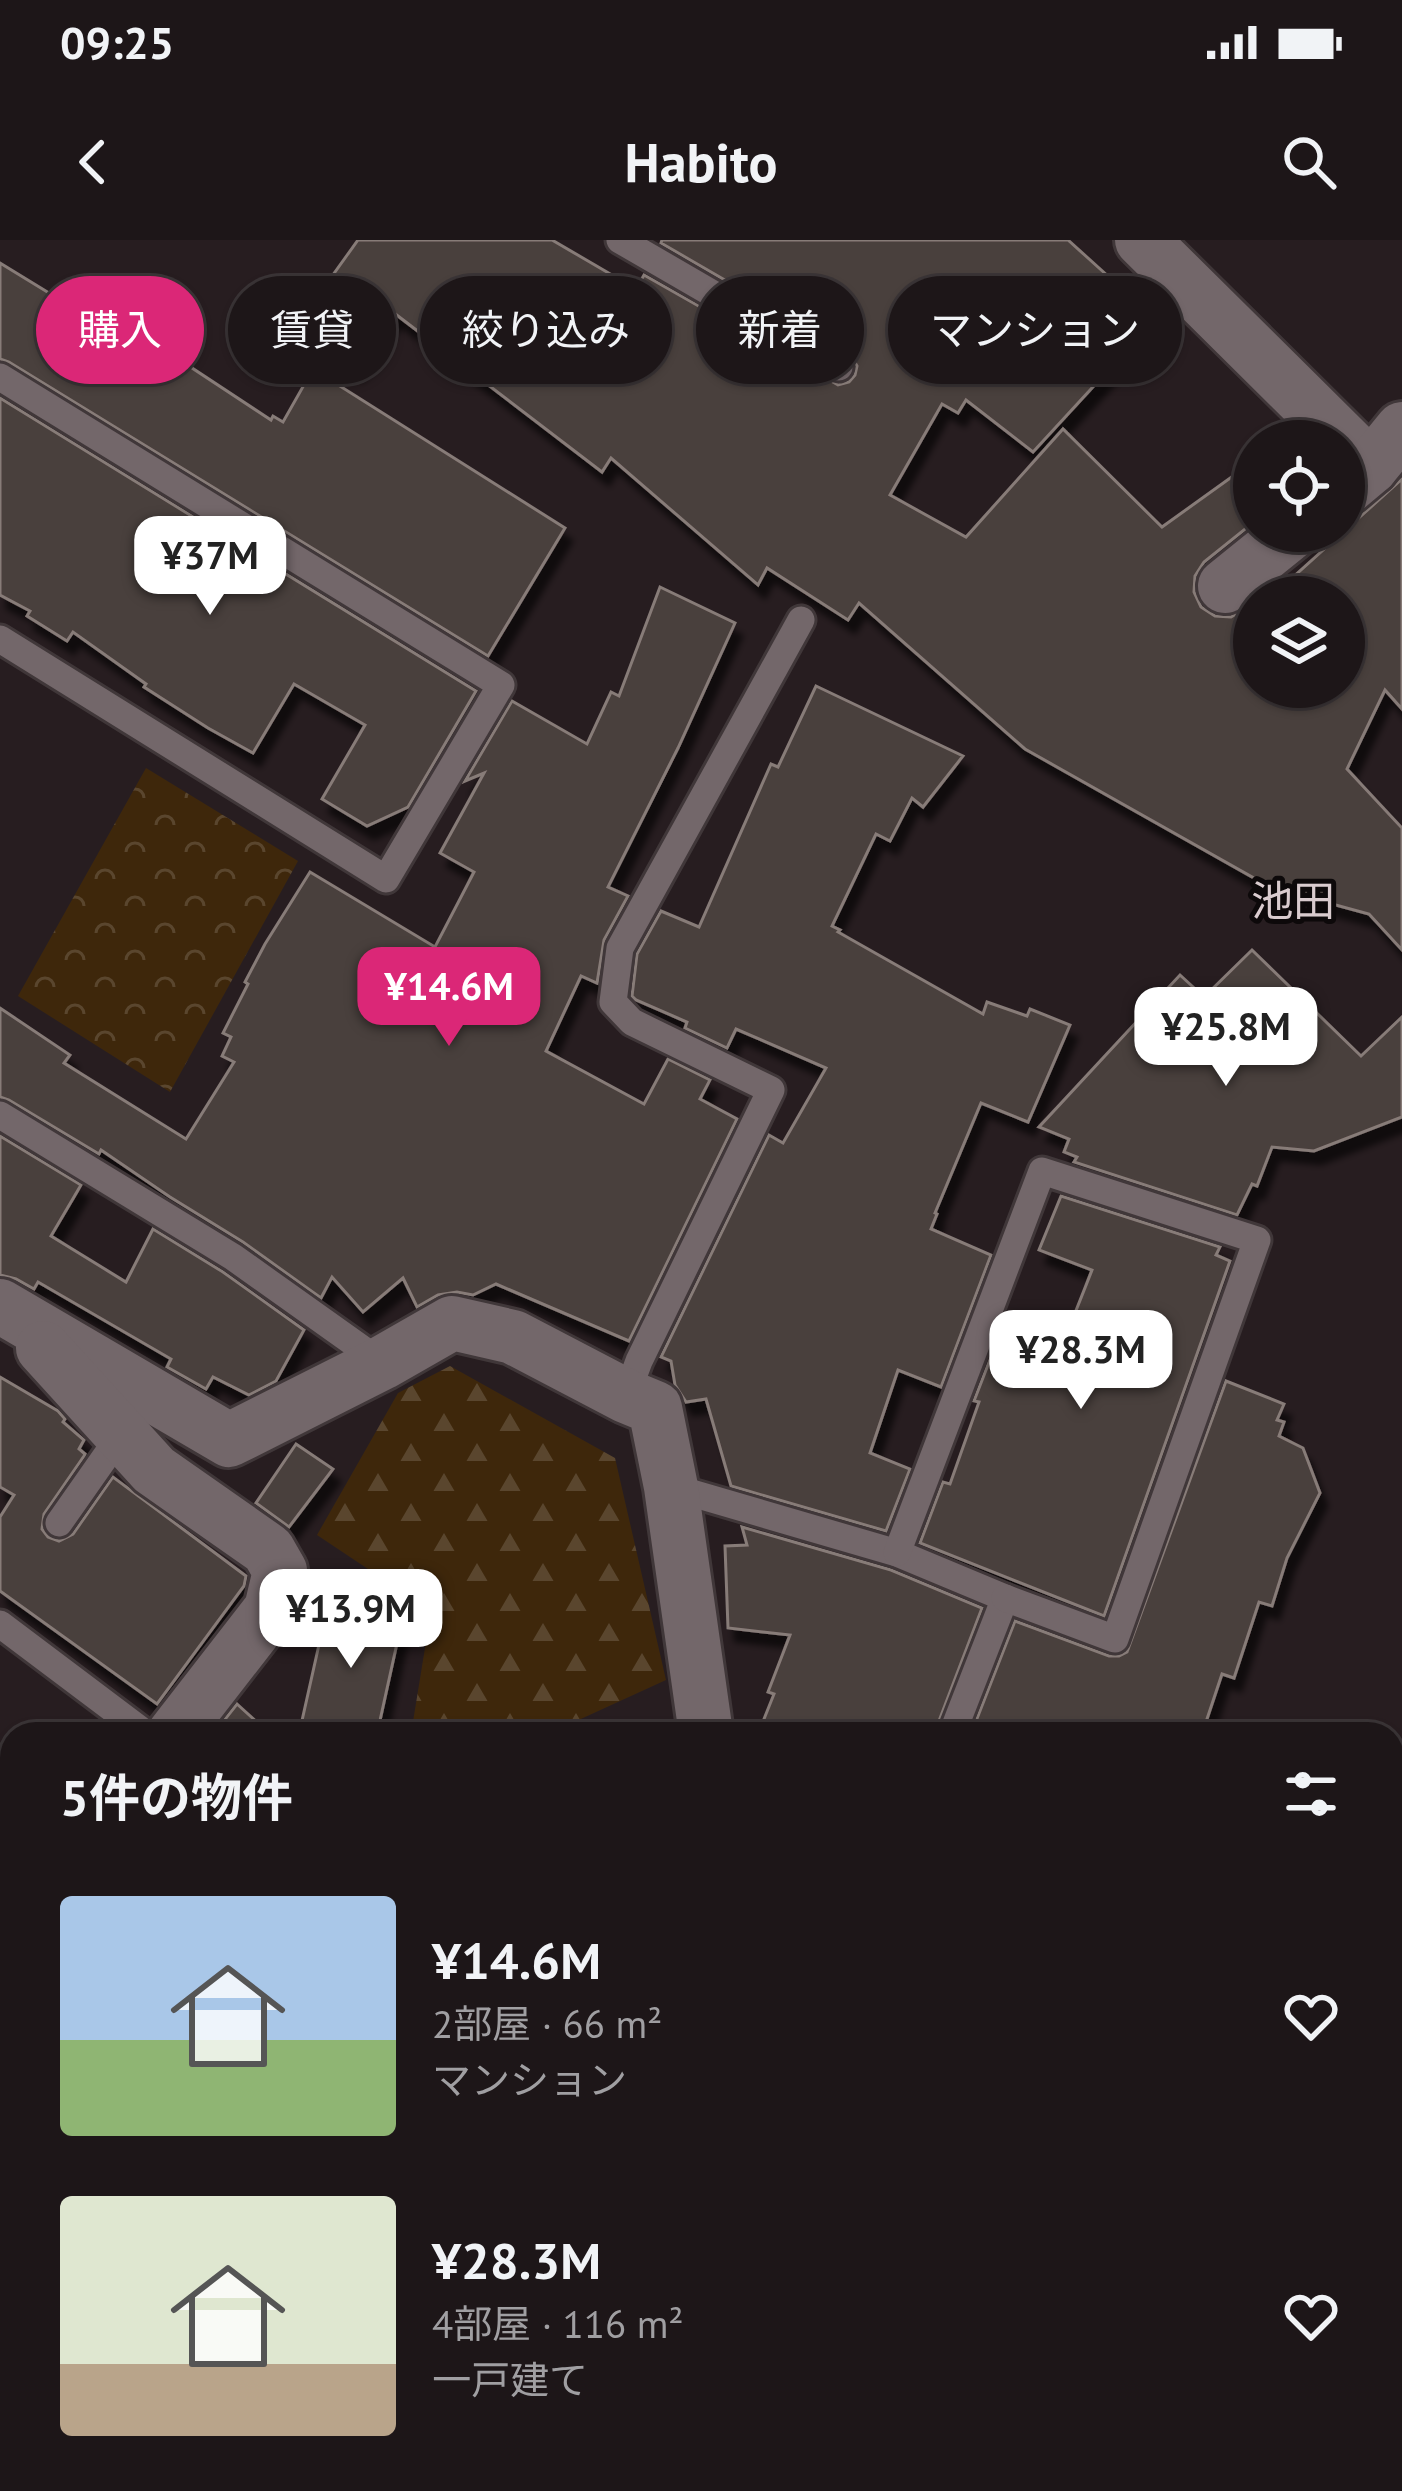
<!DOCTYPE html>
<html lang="ja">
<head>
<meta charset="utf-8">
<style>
	:root { --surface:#1d1618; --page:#251f21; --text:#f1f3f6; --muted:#a09fa2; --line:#3b3537; --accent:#db2777 }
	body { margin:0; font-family:"PT Sans","Noto Sans JP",sans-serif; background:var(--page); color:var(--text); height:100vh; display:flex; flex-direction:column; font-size:45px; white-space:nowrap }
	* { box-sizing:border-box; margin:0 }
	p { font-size:39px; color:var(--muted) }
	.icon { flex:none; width:66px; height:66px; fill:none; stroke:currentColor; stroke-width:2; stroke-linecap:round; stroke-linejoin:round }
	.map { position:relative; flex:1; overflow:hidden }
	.details { position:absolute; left:0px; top:1482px; width:1404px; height:771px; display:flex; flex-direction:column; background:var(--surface); border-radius:36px 36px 0 0; box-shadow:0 3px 9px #0004,0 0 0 3px var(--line) }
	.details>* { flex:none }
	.top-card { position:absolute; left:36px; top:36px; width:1332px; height:108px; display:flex; gap:24px }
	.fabs { position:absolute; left:1233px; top:180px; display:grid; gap:24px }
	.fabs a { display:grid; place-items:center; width:132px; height:132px; border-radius:50%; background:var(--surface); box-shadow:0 3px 9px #0004,0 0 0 3px var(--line); font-size:60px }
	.price { position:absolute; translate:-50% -102px; padding:0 27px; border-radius:24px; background:#fff; color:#222; font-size:39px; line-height:78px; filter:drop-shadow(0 3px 6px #0008) }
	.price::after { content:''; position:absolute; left:50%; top:72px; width:36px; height:27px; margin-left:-18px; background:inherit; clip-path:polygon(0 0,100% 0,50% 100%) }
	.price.current { background:var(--accent); color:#fff }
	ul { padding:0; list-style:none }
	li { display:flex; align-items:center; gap:36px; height:300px; padding:0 60px }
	li span { display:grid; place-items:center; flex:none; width:336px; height:240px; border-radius:12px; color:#555 }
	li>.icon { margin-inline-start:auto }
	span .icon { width:144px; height:144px; fill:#fffc; stroke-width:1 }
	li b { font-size:51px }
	h2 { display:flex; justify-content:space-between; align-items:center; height:144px; padding:0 60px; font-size:51px }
	.chip { padding:0 42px; border-radius:54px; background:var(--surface); box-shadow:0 3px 9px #0004,0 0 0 3px var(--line); font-size:42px; line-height:108px }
	.chip.current { background:var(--accent); color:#fff }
	.status { display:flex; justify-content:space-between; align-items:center; height:84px; padding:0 60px; background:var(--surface); direction:ltr }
	.status svg { height:33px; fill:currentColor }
	header { display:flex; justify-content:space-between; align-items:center; height:156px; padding:0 60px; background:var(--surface); font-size:54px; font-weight:700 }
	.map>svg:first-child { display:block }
	.built { fill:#37262b }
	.forest { fill:url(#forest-firs) }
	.park { fill:url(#park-crowns) }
	.building { fill:#4a3f3c; stroke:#877b78; stroke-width:3; filter:url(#shadow) }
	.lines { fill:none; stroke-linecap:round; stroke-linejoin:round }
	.lane-casing { stroke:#403739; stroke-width:33 }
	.street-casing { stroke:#403739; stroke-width:60 }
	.lane { stroke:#73676a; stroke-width:27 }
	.street { stroke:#73676a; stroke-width:54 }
	.labels { text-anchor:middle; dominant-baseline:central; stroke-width:10; stroke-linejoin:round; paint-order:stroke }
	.quarter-label { font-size:42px; fill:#d9cbce; stroke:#0d090a }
</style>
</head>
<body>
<div class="status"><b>09:25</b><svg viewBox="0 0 49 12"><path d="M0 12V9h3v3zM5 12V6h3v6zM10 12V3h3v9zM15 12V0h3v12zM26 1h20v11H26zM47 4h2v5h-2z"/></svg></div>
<header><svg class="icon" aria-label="back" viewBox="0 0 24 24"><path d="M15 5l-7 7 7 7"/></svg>Habito<svg class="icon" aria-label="search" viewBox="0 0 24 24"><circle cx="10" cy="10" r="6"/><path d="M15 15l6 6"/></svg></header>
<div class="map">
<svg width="1402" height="2251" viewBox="0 0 1402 2251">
	<defs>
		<pattern id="forest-firs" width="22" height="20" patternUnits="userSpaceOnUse" patternTransform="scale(3)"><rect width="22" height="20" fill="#3e270b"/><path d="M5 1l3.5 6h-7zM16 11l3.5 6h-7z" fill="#5a462e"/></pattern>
		<pattern id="park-crowns" width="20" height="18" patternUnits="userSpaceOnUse" patternTransform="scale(3)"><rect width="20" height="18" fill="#3e270b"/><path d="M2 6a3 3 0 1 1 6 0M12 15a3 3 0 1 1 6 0" fill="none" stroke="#5a462e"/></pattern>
		<filter id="shadow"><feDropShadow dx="7" dy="13" stdDeviation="3" flood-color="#0009"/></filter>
	</defs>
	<rect width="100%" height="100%" fill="#271d20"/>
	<path class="built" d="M521,2241H1037L1035,2251H509Z"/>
	<g class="forest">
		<path d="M450,1126L615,1218L666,1440L548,1494H411L431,1371L317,1295L398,1153Z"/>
		<path d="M12,1862V2241H576L562,2251H0V1876Z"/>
	</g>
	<path class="park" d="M146,528L298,621L170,852L18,756Z"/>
	<g class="building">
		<path d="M358,0H552L636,49L644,35L838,145L849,142L855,135L857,126L849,112L661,3L662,0H1068L1120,47L1114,53L1149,86L1033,212L966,160L958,173L942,164L890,255L966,297L1063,189L1162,287L1254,221V282L1204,322L1195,336L1194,352L1201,367L1215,376L1231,377L1254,363V447H1344V357H1271L1402,239V469L1385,450L1347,529L1402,588V710L1369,674L1270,647L1025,509L859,363L848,380L767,328L758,345L611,218L602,232L394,73L356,127L292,92Z"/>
		<path d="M0,23L67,64L69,61L146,110L151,101L271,180L273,176L283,182L313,129L565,288L488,416L9,122L0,119Z"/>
		<path d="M0,158L476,451L408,567L367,586L322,559L365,485L294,444L253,513L208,488L144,447L146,444L73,392L67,401L27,376L30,371L0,355Z"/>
		<path d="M660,347L735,383L678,508L608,647L628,656L604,700L597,743L581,736L546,811L644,864L668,819L710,840L700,859L737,879L629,1101L496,1044L473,1055L457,1052L438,1055L417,1067L403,1038L363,1072L332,1037L321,1058L243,1002L170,957L101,910L99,914L9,860L0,857V768L70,815L64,823L186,899L234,822L222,816L231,797L223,793L248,744L245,742L265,704L310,632L435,707L474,632L440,613L484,533L465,541L512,461L587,504L611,452L619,456Z"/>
		<path d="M816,446L963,516L923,567L912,558L890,601L876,594L832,686L840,690L838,692L983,774L987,762L1027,776L1030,769L1070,785L1028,882L981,863L935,973L937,974L931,989L991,1015L941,1147L898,1130L870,1213L910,1229L886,1291L731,1246L706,1159L686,1162L675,1145L671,1121L661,1117L769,895L783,903L826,828L736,789L727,808L685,788L687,782L636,760L632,756L637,714L661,671L699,687L771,524L778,527Z"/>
		<path d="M1252,710L1361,816L1402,777V877L1314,911L1272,907L1257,946L1252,944L1237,975L1074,922L1077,917L1064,912L1069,899L1039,887L1180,735L1204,757Z"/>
		<path d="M0,896L81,945L51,996L126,1042L153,989L223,1032L304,1090L276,1141L249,1155L213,1137L206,1149L167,1127L171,1119L38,1042L34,1049L16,1039L0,1035Z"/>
		<path d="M1061,956L1220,1007L1216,1015L1230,1021L1104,1376L920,1303L943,1242L950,1244L979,1162L974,1161L1000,1094L1058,1116L1092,1030L1039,1010Z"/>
		<path d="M0,1137L58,1171L65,1179L63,1182L84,1200L79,1209L85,1214L84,1216L44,1274L42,1289L48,1297L59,1301L73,1294L113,1237L246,1336L244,1346L157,1464L0,1351V1277L14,1255L0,1247Z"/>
		<path d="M1226,1141L1284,1164L1277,1180L1284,1182L1279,1196L1303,1208L1320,1253L1287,1318L1272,1366L1259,1362L1234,1438L1222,1434L1202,1494H971L1015,1381L1109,1416H1119L1127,1412Z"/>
		<path d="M296,1204L333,1229L289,1287L256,1263Z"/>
		<path d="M742,1287L891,1330L982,1368L934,1494H758L774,1454L768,1452L790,1395L728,1388L725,1306L747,1305Z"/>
		<path d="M329,1360L403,1376L377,1494H299Z"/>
		<path d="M237,1464L269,1493L222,1483Z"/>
	</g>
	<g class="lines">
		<g class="lane-casing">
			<g id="lane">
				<path d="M620,0L839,127"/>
				<path d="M0,137L501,445L386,639L0,399"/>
				<path d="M0,875L233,1017L382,1123"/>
				<path d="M626,1156L639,1121L771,850L632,782L613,762L620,708L801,380"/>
				<path d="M671,1247L897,1313L1005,1358L952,1494"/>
				<path d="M59,1283L120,1196"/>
				<path d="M897,1313L1042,931L1257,1000L1115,1399L1005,1358"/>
				<path d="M0,1384L146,1494"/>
				<path d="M0,1601L12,1608"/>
			</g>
		</g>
		<g class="street-casing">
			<g id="street">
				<path d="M1142,0L1371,227"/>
				<path d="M1346,248L1371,227L1402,189"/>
				<path d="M1225,346L1293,291"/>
				<path d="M0,1066L229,1200L382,1123L452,1083L513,1097L626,1156L655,1168L671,1247L706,1494"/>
				<path d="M43,1108L154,1230L268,1310L280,1331L271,1369L174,1494"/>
				<path d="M0,1750L12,1734"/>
				<path d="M1392,1889L1402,1873"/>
				<path d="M1319,2241L1327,2251"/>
				<path d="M1071,2251L1073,2241"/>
			</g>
		</g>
		<use href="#lane" class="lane"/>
		<use href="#street" class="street"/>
	</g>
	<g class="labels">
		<g class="quarter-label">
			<text x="1293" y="660">池田</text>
		</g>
	</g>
</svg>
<div class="fabs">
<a><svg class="icon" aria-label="locate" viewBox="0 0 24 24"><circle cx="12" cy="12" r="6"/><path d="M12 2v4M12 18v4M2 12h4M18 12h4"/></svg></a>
<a><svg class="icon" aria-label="layers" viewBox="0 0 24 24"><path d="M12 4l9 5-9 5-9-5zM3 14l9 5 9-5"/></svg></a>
</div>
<b class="price" style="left:210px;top:378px">¥37M</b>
<b class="price current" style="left:449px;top:809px">¥14.6M</b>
<b class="price" style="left:1226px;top:849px">¥25.8M</b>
<b class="price" style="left:1081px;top:1172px">¥28.3M</b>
<b class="price" style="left:351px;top:1431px">¥13.9M</b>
<div class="top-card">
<a class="chip current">購入</a>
<a class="chip">賃貸</a>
<a class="chip">絞り込み</a>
<a class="chip">新着</a>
<a class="chip">マンション</a>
</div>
<section class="details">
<h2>5件の物件<svg class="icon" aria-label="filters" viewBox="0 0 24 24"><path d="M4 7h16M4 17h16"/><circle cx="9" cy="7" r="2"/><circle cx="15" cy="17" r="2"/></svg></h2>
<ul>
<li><span style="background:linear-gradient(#a9c7e8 60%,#8fb573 0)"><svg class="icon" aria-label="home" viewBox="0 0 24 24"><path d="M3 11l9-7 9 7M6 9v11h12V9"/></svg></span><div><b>¥14.6M</b><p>2部屋 · 66 m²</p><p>マンション</p></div><svg class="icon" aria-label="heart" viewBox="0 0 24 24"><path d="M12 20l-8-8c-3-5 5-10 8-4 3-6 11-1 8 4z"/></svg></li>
<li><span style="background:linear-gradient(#dfe7d0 70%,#b9a48a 0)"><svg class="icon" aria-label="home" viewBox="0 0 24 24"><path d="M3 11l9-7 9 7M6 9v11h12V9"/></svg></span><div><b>¥28.3M</b><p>4部屋 · 116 m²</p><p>一戸建て</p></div><svg class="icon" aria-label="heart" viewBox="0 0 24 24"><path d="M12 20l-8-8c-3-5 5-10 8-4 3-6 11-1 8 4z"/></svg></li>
</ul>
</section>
</div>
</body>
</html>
